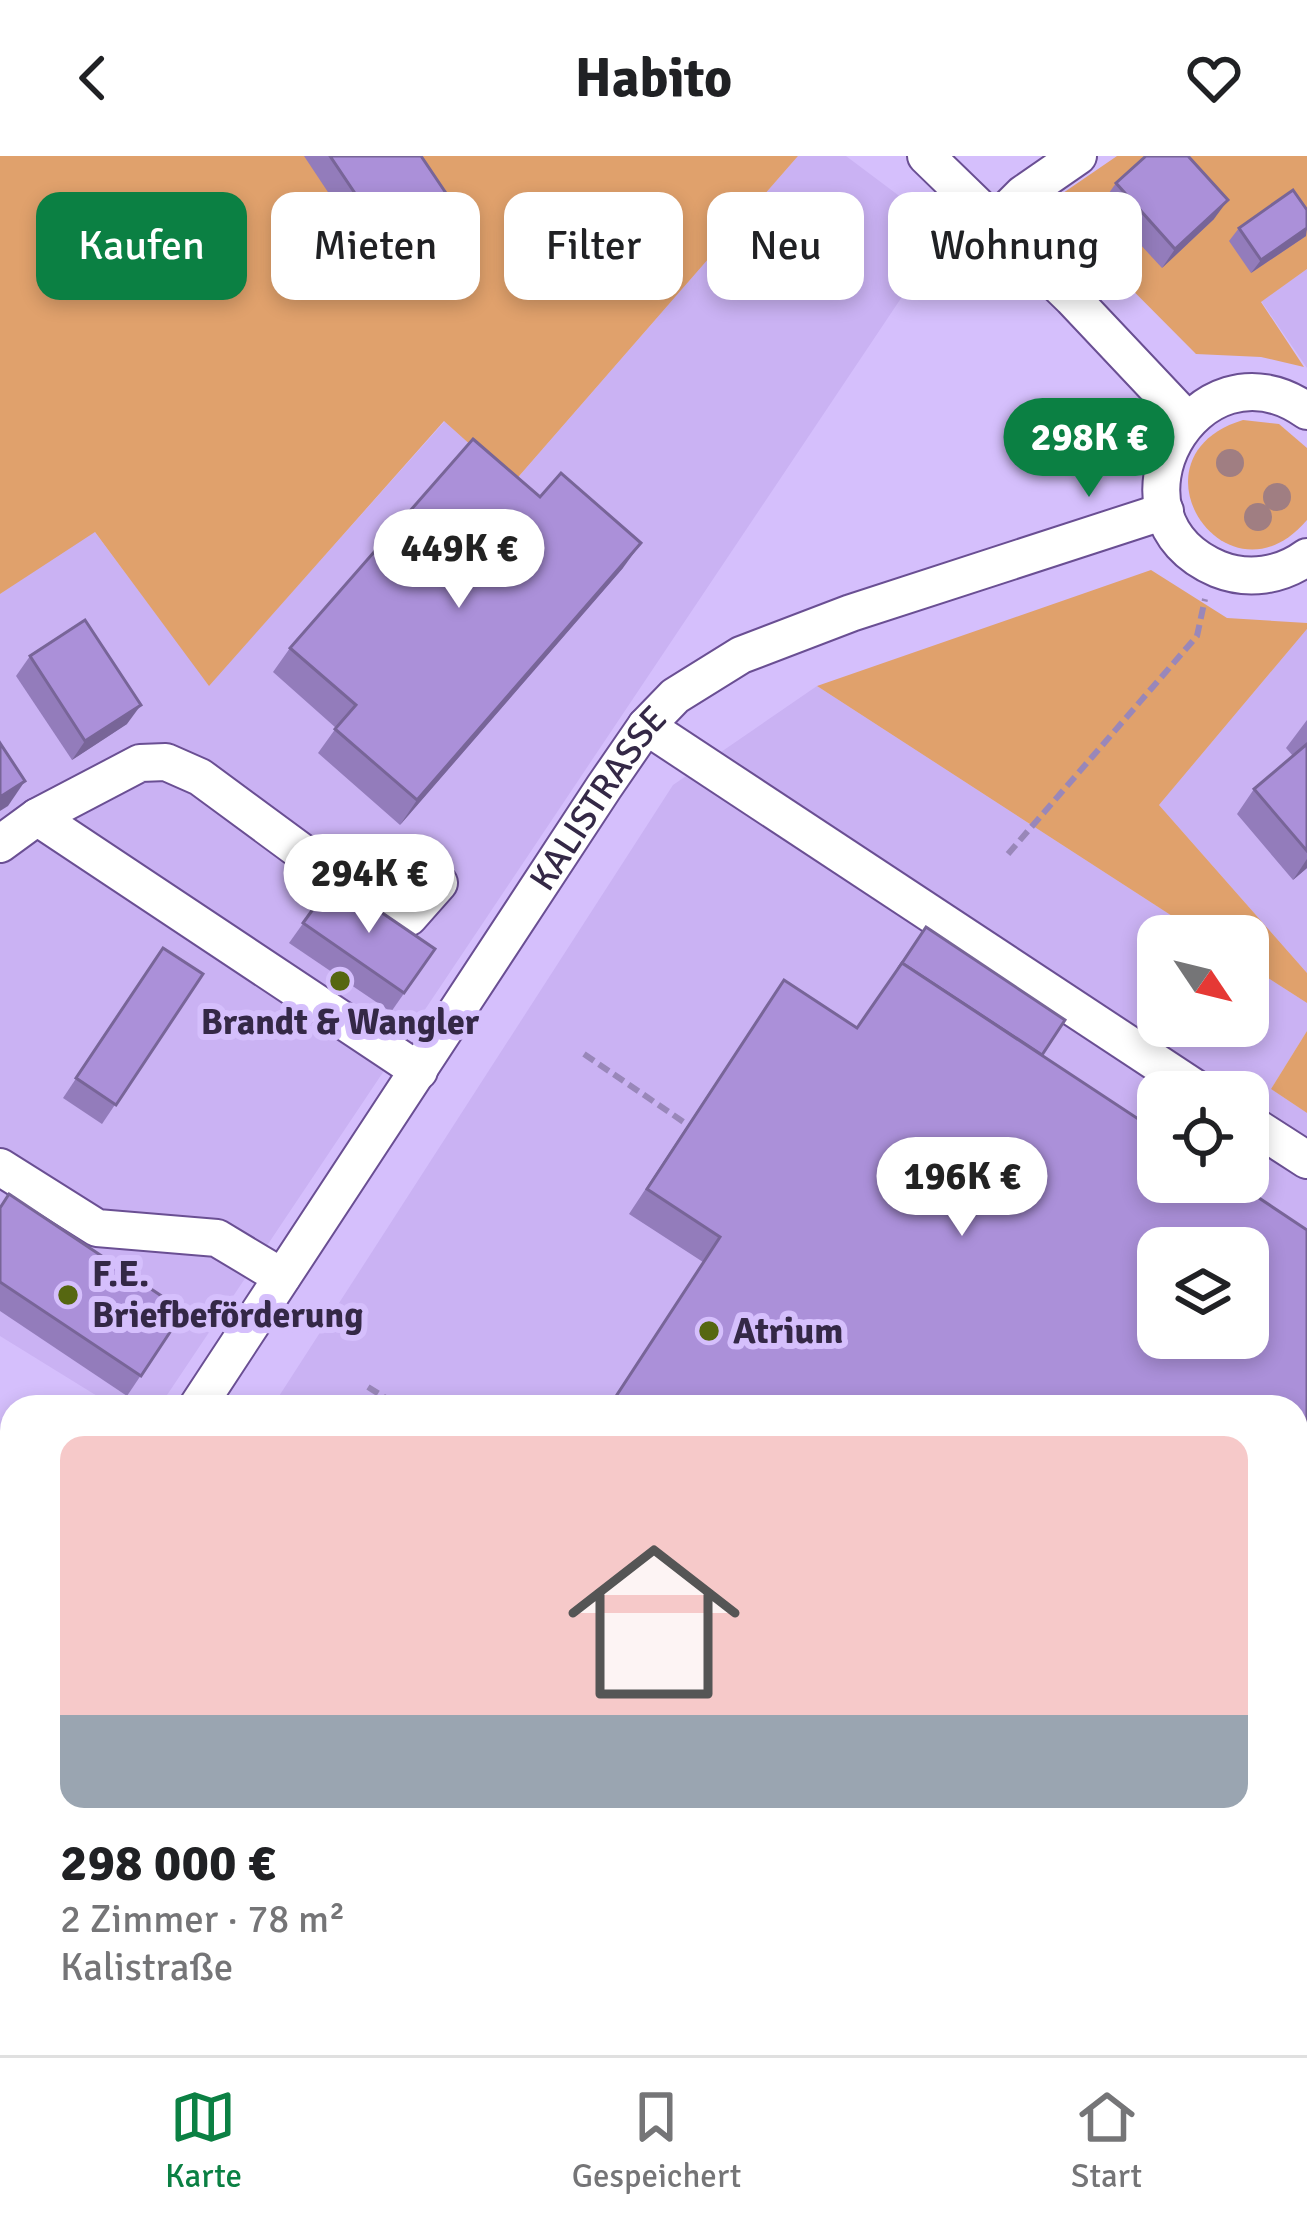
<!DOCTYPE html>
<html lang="de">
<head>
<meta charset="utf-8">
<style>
	:root { --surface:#fff; --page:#f2f2f2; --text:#202124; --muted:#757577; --line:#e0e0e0; --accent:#0b8043 }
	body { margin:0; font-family:Signika,sans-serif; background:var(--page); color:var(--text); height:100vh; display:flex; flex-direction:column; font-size:45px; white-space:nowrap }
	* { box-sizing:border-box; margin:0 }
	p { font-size:39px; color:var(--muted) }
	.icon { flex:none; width:66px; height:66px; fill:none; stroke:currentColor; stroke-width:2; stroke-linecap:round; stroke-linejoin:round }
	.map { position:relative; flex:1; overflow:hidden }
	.drawer { position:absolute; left:0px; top:1239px; width:1308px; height:660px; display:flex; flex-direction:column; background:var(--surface); border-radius:36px 36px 0 0; box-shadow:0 6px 18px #0003 }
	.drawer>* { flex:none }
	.banner { position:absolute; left:36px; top:36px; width:1236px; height:108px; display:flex; gap:24px }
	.needle { width:78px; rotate:125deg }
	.controls { position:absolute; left:1137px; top:759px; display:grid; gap:24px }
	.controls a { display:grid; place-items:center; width:132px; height:132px; border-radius:24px; background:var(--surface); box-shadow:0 6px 18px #0003; font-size:60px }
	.price { position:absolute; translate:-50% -102px; padding:0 27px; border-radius:42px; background:#fff; color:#222; font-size:39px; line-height:78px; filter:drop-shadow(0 3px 6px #0008) }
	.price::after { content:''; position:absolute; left:50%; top:72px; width:36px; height:27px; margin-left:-18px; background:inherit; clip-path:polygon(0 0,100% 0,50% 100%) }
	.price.current { background:var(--accent); color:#fff }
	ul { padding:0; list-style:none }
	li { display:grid; align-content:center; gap:24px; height:636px; padding:0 60px }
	li span { display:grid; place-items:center; height:372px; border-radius:24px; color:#555 }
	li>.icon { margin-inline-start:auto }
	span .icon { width:216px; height:216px; fill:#fffc; stroke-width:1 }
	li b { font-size:51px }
	.pill { padding:0 42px; border-radius:24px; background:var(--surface); box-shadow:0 6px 18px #0003; font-size:42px; line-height:108px }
	.pill.current { background:var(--accent); color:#fff }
	header { display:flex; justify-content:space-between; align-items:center; height:156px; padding:0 60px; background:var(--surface); font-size:54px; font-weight:700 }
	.tab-bar { display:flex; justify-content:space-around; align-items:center; height:168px; border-top:3px solid var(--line); background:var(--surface); font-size:33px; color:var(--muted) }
	.tab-bar a { display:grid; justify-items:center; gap:6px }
	.tab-bar .current { color:var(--accent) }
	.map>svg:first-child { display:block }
	.built { fill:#cab2f3; fill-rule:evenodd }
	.green { fill:#e0a16c }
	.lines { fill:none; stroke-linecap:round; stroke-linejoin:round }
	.minor-casing { stroke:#6a4f93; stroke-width:40 }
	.path { stroke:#9987b9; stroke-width:6; stroke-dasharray:12 6; stroke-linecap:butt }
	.minor { stroke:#fff; stroke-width:36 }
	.tree { fill:#a07e82 }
	.wall { fill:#937cbb }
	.shaded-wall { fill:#786598 }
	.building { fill:#ab90d9; stroke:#786598; stroke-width:3; fill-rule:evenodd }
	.poi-dot { fill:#566711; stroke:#d5bffc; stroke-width:4.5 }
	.labels { text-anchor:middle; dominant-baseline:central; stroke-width:12; stroke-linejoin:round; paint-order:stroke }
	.street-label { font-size:36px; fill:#342846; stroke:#d5bffc }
	.poi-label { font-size:36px; font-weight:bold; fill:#342846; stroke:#d5bffc; text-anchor:start }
</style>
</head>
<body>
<header><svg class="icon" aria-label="back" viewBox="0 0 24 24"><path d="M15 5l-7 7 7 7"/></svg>Habito<svg class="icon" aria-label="heart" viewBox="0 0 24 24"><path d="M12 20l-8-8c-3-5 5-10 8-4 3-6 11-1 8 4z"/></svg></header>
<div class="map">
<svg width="1307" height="1899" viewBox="0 0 1307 1899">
	<rect width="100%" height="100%" fill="#d5bffc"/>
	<g class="built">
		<path d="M798,0H846L946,75L159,1251H115L0,1180V438L94,375L209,529L445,265L514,326Z"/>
		<path d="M1307,113V212L1261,145Z"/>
		<path d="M1307,473V817L1159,649Z"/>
		<path d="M817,530L1203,780H1158V870H1248V809L1307,847V875L1271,933L1307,957V1655L1296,1668V1251H272L673,629ZM1158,936H1248V1026H1158ZM1158,1092H1248V1182H1158Z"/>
		<path d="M12,1655V1887H1109L1099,1899H0V1673Z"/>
	</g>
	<g class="green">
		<path d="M0,0H798L513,327L444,265L209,530L95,376L0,438Z"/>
		<path d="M1117,0H1307V113L1261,146L1304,211L1261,201L1196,198L1047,48Z"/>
		<path d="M1243,264L1279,268L1307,292V364C1227,458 1122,301 1243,264Z"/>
		<path d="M1151,414L1227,462L1307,467V473L1159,649L1307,817V847L1248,809V780H1203L817,530Z"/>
		<path d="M1307,875V957L1271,933Z"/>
	</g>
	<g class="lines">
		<g class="minor-casing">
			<g id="minor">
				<path d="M926,0L1072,142L1188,265"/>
				<path d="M996,65L1023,38L1078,0"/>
				<path d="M1307,255C1196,177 1094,361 1218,413C1248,425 1281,420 1307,401"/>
				<path d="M646,570L1201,936"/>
				<path d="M37,661L140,607L166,606L200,621L386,758L409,761L439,727"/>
				<path d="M0,688L37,661L419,915"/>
				<path d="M1248,966L1307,1004"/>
				<path d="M0,1011L97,1072L217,1082L282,1121"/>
				<path id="s1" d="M197,1251L604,631L646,570L675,540L741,499L851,457L1165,355"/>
				<path d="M0,1553L12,1534"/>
				<path d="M1296,1621L1307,1606"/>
				<path d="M1070,1899L1080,1887"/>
			</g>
		</g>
		<g class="path">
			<path d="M1008,698L1197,480L1205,443"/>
			<path d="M584,898L688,969"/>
			<path d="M368,1231L400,1251"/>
		</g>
		<use href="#minor" class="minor"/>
	</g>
	<g class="tree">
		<circle cx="1230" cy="307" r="14"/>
		<circle cx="1277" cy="341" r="14"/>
		<circle cx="1258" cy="361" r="14"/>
	</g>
	<g class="wall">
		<path d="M304,0H421L442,71L379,113Z"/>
		<path d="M1116,27L1214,63L1162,112L1102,47Z"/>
		<path d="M1307,54L1306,80L1251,117L1229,85L1239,72Z"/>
		<path d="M623,412L400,669L318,597L336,572L273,516L290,492Z"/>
		<path d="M30,500L127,568L72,604L16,520Z"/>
		<path d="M1307,564V712L1293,724L1237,658L1254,633L1293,600L1286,592Z"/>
		<path d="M334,724L435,793L391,856L289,787Z"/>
		<path d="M163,792L203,818L102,968L63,942Z"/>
		<path d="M767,849L857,872L1042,899L1296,1251H608L703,1106L629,1058Z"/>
		<path d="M0,1052L184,1155L127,1240L0,1155Z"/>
	</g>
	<g class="shaded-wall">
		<path d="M1228,44L1214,63L1162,112L1175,93Z"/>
		<path d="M456,52L442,71L379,113L393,94Z"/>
		<path d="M1307,72L1306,80L1251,117L1261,104Z"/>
		<path d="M641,387L623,412L400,669L417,644Z"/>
		<path d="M141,549L127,568L72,604L85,585Z"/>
		<path d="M25,625L8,650L0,655V641Z"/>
		<path d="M1307,703V712L1293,724Z"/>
	</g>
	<g class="building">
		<path d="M330,0H421L456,52L393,94Z"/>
		<path d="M1146,0H1188L1228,44L1175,93L1116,27Z"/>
		<path d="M1293,34L1307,54V72L1261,104L1239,72Z"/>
		<path d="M473,283L540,341L561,317L641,387L417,644L335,573L356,549L290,492Z"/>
		<path d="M85,464L141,549L85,585L30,500Z"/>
		<path d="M0,587L25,625L0,641Z"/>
		<path d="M1307,588V695L1254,633Z"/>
		<path d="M334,724L435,793L404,837L303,767Z"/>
		<path d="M926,771L1065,864L1042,899L902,807L898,813Z"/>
		<path d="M163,792L203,818L116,949L76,922Z"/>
		<path d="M902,807L1158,976V1026H1235L1307,1074V1549L1296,1566V1251H609L720,1081L647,1033L784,824L857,872ZM1158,1092H1248V1182H1158Z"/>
		<path d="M9,1038L184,1155L141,1220L0,1126V1052Z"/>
		<path d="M196,1887H247L265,1899H188Z"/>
		<path d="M530,1887H855L873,1899H522Z"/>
	</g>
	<g class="poi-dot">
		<circle cx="340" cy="825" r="12"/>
		<circle cx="68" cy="1139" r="12"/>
		<circle cx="709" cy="1175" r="12"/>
	</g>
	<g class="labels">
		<g class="street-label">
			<text stroke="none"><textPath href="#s1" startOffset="729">KALISTRASSE</textPath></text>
		</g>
		<g class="poi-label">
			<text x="340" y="866" text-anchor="middle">Brandt &amp; Wangler</text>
			<text x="92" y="1118">F.E.<tspan x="92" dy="41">Briefbeförderung</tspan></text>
			<text x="733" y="1175">Atrium</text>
		</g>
	</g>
</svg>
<div class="controls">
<a><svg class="needle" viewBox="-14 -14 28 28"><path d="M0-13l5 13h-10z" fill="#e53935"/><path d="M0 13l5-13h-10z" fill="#757577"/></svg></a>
<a><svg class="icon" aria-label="locate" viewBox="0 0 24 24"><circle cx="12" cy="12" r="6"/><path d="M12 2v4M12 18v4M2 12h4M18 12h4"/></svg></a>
<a><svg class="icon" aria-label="layers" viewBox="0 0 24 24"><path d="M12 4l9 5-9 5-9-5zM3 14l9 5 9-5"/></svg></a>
</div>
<b class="price current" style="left:1089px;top:344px">298K €</b>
<b class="price" style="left:459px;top:455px">449K €</b>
<b class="price" style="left:369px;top:780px">294K €</b>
<b class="price" style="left:962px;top:1083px">196K €</b>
<div class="banner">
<a class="pill current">Kaufen</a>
<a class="pill">Mieten</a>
<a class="pill">Filter</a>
<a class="pill">Neu</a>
<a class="pill">Wohnung</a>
</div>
<section class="drawer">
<ul>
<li><span style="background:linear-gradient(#f6c9c9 75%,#9aa5b1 0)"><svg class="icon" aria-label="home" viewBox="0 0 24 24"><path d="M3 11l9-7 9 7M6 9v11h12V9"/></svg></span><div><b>298 000 €</b><p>2 Zimmer · 78 m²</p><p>Kalistraße</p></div></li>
</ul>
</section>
</div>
<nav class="tab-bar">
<a class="current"><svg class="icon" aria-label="map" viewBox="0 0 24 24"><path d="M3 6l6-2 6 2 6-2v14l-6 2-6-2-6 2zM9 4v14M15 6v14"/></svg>Karte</a>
<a><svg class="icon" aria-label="saved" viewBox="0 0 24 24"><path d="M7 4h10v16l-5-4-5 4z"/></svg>Gespeichert</a>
<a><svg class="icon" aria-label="home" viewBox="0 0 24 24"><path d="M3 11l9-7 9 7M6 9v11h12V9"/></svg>Start</a>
</nav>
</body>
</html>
